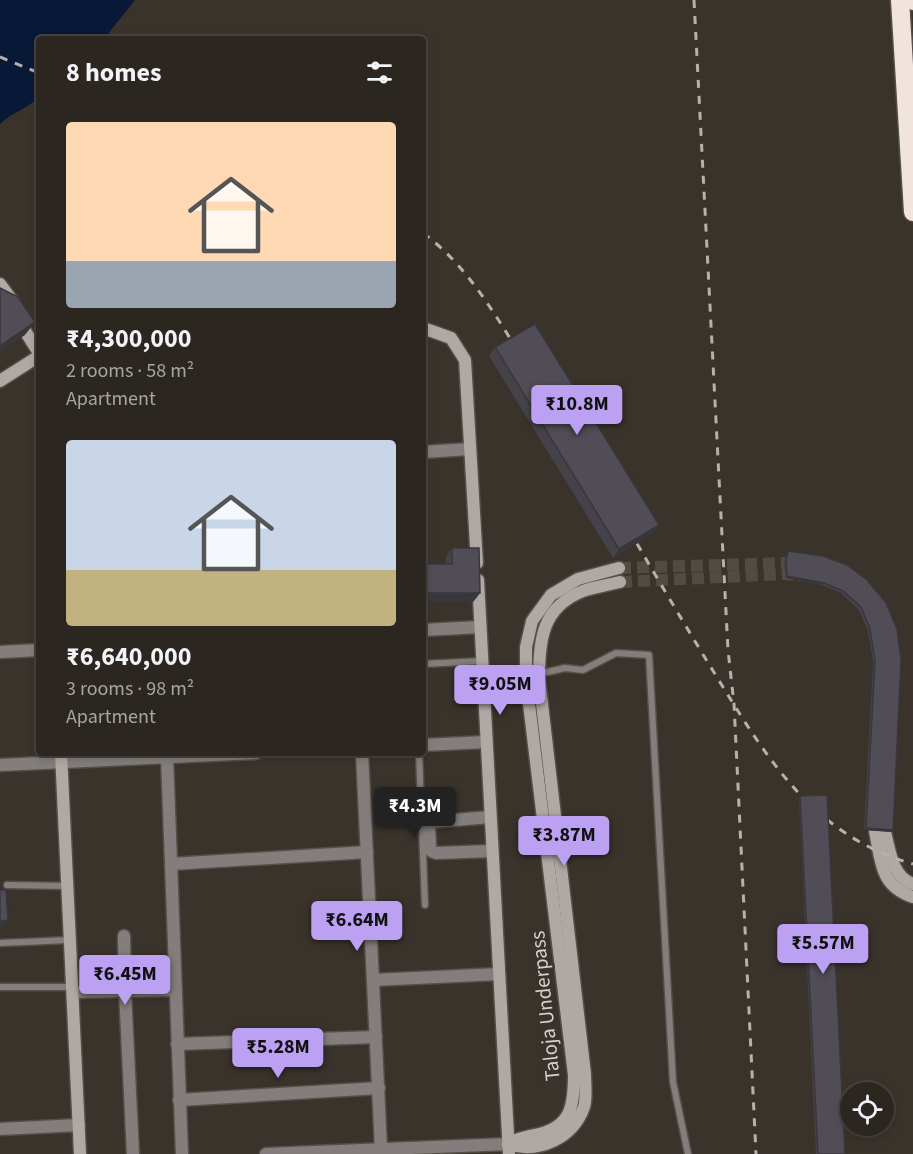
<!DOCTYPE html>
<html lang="en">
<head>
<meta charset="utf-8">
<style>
	:root { --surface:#2c2621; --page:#342e2a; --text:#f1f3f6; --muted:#a6a5a5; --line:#48433f; --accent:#bca0f2 }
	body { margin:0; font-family:"Source Sans 3",sans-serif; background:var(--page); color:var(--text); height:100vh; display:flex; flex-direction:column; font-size:22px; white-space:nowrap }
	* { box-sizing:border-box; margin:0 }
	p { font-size:20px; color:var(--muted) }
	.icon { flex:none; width:33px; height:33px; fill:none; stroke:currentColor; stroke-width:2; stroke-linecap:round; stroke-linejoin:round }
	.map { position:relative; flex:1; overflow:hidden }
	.drawer { position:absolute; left:36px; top:36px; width:390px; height:720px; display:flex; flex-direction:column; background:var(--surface); border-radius:6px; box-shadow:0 3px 9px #0003,0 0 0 2px var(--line) }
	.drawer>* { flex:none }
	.fabs { position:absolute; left:840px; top:1082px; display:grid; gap:12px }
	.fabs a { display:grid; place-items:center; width:54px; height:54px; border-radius:50%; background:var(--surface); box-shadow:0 3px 9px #0003,0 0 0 2px var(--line); font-size:30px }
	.price { position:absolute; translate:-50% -51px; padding:0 14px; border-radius:6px; background:var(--accent); color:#111; font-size:20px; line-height:39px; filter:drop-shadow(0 2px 3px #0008) }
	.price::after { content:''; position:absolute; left:50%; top:36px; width:18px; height:14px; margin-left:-9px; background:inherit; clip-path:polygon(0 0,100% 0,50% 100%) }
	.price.current { background:#222; color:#fff }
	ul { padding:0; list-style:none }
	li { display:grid; align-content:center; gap:12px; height:318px; padding:0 30px }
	li span { display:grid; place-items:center; height:186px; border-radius:6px; color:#555 }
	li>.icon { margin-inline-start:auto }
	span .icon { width:108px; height:108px; fill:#fffc; stroke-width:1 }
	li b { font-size:26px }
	h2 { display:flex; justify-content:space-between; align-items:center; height:72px; padding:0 30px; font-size:26px }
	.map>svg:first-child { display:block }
	.water { fill:#081938 }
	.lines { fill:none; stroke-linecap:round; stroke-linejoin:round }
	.secondary-tunnel { stroke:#514b44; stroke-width:12; stroke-dasharray:12 6; stroke-linecap:butt }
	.lane-casing { stroke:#564f49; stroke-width:9 }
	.street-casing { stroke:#564f49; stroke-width:15 }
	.secondary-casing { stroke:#564f49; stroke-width:15 }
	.highway-casing { stroke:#564f49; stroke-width:21 }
	.lane { stroke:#837e7c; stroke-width:6 }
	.street { stroke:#837e7c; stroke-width:12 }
	.secondary { stroke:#b0a8a4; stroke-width:12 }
	.highway { stroke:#f1e4df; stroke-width:18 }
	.rail { stroke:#b6b1ac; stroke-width:3; stroke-dasharray:8 8; stroke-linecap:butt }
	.wall { fill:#46424a }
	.shaded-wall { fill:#39363c }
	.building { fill:#514d56; stroke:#39363c; stroke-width:1.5 }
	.labels { text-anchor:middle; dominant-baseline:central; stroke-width:5; stroke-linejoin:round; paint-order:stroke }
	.street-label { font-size:21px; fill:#d6d1cd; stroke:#3a332c }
</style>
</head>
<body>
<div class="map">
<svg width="913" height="1154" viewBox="0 0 913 1154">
	<rect width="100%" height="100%" fill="#3a332c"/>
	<path class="water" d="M0,0H135L104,39H39V97C27,109 11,113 0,124Z"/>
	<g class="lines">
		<g class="secondary-tunnel">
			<path d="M619,568L784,563L800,565"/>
			<path d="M620,582L784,574L801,576"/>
		</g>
		<g class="lane-casing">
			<g id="lane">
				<path d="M423,664L482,661"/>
				<path d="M539,674L565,668L583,670L616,653L649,655L673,1082L688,1154"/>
				<path d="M419,753L425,905"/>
				<path d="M7,885L67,886"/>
				<path d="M0,943L70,940"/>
				<path d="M0,987H72"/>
			</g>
		</g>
		<g class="street-casing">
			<g id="street">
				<path d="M423,452L470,449"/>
				<path d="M423,630L480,627"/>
				<path d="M0,652L39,650"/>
				<path d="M423,745L486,742"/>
				<path d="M362,753L381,1149"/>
				<path d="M167,757L182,1154"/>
				<path d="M0,765L256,753"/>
				<path d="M490,817L431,822L429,825L430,848L431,851L436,853L492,851"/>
				<path d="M171,864L367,852"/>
				<path d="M124,936L125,991L133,1154"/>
				<path d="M373,980L499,974"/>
				<path d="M73,992L176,990"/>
				<path d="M177,1044L376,1037"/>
				<path d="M179,1100L379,1088"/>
				<path d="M0,1129L79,1125"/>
				<path d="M266,1154L508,1144"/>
			</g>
		</g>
		<g class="secondary-casing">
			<g id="secondary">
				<path d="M0,284L14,303"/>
				<path d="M0,304L9,317L20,323L39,353"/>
				<path d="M423,328L451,338L465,360L477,563"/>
				<path d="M0,381L39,356"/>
				<path d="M478,580L509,1154"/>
				<path d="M61,753L80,1154"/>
				<path d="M875,831C881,861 880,886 913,897"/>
				<path d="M885,832C890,851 892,877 913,884"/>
				<path d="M508,1144C519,1137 527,1137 539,1134C572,1126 574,1104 574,1075L526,679V647L532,621L551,595L578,579L619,568"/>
				<path d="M508,1144C539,1154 573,1138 584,1107C587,1098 585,1084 585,1074L539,678C539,640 542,607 583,591C595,587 608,585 620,582"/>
			</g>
		</g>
		<g class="highway-casing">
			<g id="highway">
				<path d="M900,0L913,212"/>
				<path d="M913,0V1"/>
			</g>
		</g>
		<use href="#lane" class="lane"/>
		<use href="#street" class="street"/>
		<use href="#secondary" class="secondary"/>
		<use href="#highway" class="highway"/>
		<g class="rail">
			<path d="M694,0L728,650L734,704L756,1154"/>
			<path d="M0,57L39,73"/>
			<path d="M423,233C465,264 491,308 518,351"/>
			<path d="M629,530C657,578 686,627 715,674C766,757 813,836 913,864"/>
		</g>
	</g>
	<g class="wall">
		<path d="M495,347L659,525L652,534L613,558L489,356Z"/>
		<path d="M452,548L480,593L473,602H423V564H446V557Z"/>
		<path d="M788,551L867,580L893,830L892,832L864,830L873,662L868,631L859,610L841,593L822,585L786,578L784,563L786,554Z"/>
		<path d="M800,796L845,1154H816L799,798Z"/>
	</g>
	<g class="shaded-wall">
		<path d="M35,322L25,335L0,352V346Z"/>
		<path d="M659,525L652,534L613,558L619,549Z"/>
		<path d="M787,576L824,583L822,585L786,578Z"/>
		<path d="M480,593L473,602H423V594Z"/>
		<path d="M866,828L893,830L892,832L864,830Z"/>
		<path d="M8,920L3,927H0V921Z"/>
	</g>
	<g class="building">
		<path d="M0,288L18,297L35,322L0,346Z"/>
		<path d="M535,324L659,525L619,549L495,347Z"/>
		<path d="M452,548H479L480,593H423V564H452Z"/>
		<path d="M788,551L823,556L847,565L867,580L886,603L897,629L901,660L893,830L866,828L875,660L870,629L861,607L843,591L824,583L787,576L786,561Z"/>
		<path d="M827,795L845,1154H818L800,796Z"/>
		<path d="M0,890H6L8,920L0,921Z"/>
	</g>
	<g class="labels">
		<g class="street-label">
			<text transform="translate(545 1006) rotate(-96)">Taloja Underpass</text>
		</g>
	</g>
</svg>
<div class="fabs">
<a><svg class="icon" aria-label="locate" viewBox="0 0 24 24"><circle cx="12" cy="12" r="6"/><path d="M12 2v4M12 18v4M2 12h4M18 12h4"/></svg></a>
</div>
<b class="price" style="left:577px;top:436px">₹10.8M</b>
<b class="price" style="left:500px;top:716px">₹9.05M</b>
<b class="price current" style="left:415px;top:838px">₹4.3M</b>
<b class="price" style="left:564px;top:867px">₹3.87M</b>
<b class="price" style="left:357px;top:952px">₹6.64M</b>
<b class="price" style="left:823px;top:975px">₹5.57M</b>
<b class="price" style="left:125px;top:1006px">₹6.45M</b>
<b class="price" style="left:278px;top:1079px">₹5.28M</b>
<section class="drawer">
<h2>8 homes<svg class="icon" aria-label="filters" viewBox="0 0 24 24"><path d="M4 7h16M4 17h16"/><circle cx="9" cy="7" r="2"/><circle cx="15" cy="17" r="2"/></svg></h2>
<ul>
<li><span style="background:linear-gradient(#ffd9b3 75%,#9aa5b1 0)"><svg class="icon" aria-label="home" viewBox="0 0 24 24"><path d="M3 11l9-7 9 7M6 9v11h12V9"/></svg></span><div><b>₹4,300,000</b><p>2 rooms · 58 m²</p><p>Apartment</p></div></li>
<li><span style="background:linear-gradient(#c9d6e8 70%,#c2b280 0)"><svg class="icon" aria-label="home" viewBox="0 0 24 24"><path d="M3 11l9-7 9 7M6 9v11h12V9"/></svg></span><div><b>₹6,640,000</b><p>3 rooms · 98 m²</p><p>Apartment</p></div></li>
</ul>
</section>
</div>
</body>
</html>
